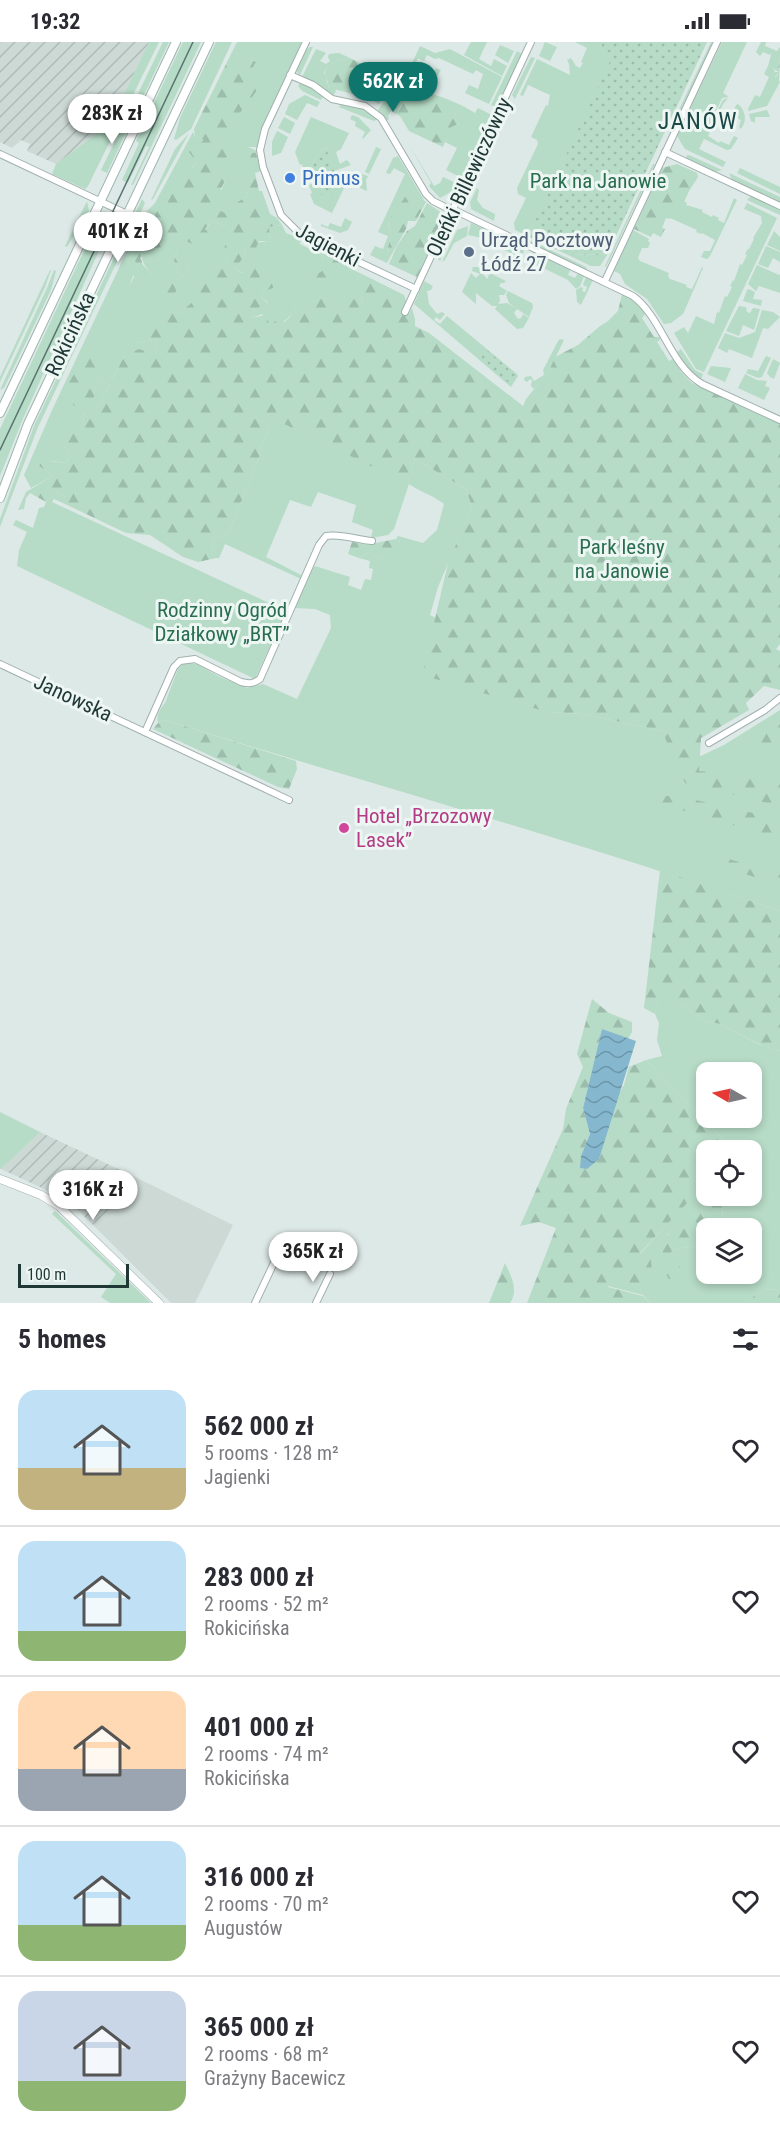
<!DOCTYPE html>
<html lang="en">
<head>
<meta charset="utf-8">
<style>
	:root { --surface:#fff; --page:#f2f2f3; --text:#2b2b33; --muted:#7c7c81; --line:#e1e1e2; --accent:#0f766e }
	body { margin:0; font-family:"Roboto Condensed",sans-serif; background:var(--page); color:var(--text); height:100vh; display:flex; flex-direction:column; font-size:22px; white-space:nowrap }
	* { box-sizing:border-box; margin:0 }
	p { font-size:20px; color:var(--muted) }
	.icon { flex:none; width:33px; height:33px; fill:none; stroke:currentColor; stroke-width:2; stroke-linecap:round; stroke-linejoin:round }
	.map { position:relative; height:1261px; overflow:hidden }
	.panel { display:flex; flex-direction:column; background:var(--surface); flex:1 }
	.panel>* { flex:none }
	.needle { width:39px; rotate:279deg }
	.fabs { position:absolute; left:696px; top:1020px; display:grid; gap:12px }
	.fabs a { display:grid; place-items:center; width:66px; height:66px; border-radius:12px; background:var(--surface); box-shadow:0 3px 9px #0003; font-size:30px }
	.scale { position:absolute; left:18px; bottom:15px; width:111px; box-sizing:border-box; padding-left:6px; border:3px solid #1f3836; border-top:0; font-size:16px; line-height:21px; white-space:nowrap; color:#1f3836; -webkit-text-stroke:4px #edf6f3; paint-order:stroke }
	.price { position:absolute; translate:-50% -51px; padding:0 14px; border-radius:21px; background:#fff; color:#222; font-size:20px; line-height:39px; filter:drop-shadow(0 2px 3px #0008) }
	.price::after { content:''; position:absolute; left:50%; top:36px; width:18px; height:14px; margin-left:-9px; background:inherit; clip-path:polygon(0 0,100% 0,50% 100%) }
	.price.current { background:var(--accent); color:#fff }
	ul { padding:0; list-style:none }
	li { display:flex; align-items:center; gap:18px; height:150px; padding:0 18px }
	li+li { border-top:2px solid var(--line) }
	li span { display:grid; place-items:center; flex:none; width:168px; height:120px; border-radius:18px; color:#555 }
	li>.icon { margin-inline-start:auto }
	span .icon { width:72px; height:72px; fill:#fffc; stroke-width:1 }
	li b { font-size:26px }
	h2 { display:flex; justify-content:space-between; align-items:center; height:72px; padding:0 18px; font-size:26px }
	.status { display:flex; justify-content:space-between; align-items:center; height:42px; padding:0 30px; background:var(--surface); direction:ltr }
	.status svg { height:16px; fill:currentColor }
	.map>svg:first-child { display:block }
	.built { fill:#ccd9d5 }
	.industrial { fill:url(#industrial-furrows) }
	.green { fill:#b6dbc6; fill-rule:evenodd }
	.forest { fill:url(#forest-firs) }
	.park { fill:url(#park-dots) }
	.water { fill:url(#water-waves) }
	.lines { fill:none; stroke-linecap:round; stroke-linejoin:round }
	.minor-casing { stroke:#a0b0ae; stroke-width:8 }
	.tertiary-casing { stroke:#a0b0ae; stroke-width:9 }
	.secondary-casing { stroke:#9db5b0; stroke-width:10 }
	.minor { stroke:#fff; stroke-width:6 }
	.tertiary { stroke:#fff; stroke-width:8 }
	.secondary { stroke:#fff; stroke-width:8 }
	.tram { stroke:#597471; stroke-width:1.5 }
	.shop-dot { fill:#3f7fe0; stroke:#edf6f3; stroke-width:2 }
	.service-dot { fill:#5c6f8a; stroke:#edf6f3; stroke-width:2 }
	.hotel-dot { fill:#d1479c; stroke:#edf6f3; stroke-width:2 }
	.labels { text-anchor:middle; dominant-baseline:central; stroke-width:6; stroke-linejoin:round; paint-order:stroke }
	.street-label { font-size:21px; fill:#1f3836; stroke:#edf6f3 }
	.shop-label { font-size:21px; fill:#366cbe; stroke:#edf6f3; text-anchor:start }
	.park-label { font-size:21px; fill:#2a6e50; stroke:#edf6f3 }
	.service-label { font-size:21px; fill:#4e5e75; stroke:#edf6f3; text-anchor:start }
	.hotel-label { font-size:21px; fill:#b23c85; stroke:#edf6f3; text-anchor:start }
	.quarter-label { font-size:24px; letter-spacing:1.5px; fill:#1c4946; stroke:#edf6f3 }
</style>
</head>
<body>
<div class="status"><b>19:32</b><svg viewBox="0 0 49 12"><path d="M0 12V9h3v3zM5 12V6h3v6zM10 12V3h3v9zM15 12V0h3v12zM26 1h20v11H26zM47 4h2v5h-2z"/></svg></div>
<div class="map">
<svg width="780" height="1261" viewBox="0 0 780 1261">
	<defs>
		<pattern id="industrial-furrows" width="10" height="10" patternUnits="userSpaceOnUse" patternTransform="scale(1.5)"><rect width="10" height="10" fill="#ccd9d5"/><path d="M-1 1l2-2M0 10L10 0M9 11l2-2" fill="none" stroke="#afbbb7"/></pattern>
		<pattern id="forest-firs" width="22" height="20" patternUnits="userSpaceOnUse" patternTransform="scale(1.5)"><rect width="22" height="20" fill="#b6dbc6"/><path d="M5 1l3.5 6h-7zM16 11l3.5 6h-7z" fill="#9cbdab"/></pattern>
		<pattern id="park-dots" width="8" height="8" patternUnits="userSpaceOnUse" patternTransform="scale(1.5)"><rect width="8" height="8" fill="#b6dbc6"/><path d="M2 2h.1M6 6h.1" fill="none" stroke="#9cbdab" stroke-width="1.8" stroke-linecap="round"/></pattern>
		<pattern id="water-waves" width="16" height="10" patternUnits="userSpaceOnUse" patternTransform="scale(1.5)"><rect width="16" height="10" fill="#85b7cf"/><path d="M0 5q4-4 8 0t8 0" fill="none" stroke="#6c96a9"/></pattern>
	</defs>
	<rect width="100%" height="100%" fill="#dde9e6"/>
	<path class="built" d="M133,1134L233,1183L195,1261H171L97,1187L113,1172Z"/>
	<g class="industrial">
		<path d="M0,0H149L110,82L56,122L27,109L30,102L21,98L12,106L0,100Z"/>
		<path d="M40,1090L133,1134L113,1172L97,1187L74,1164L59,1154L1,1127Z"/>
	</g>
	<g class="green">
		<path d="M149,0H159L88,144L85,147L52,132L56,122L110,82Z"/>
		<path d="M163,0H169L107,131L101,128Z"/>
		<path d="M183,0H201L133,143H131L149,105L146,104L128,141L122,138L139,101L136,99Z"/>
		<path d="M216,0H232L191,87L176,98L174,97L180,76Z"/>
		<path d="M237,0H302L261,87L257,105H248L257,109L256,111L250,110L248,129L245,137L248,149L247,154L236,161L230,174L215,166L225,139L219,125L229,114L209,96L255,20L232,10Z"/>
		<path d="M471,0H487L479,17L491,24L494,17L507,24L502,34L464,13Z"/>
		<path d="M545,0L557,5L550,19L539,14Z"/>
		<path d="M575,0H603L600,6L614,13L528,194L515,188L514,181L526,156L518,152L517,146L538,102L537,98L531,95L546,63L548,64L550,53L528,43L523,54L520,53L537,17L570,33L569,22L567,18L571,16L576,24L580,26L583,21L581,20L587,6Z"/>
		<path d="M711,0H713L670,91L669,89Z"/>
		<path d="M722,0H747L723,51L729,55L722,56L709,84L723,58L728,56L723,62L708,94L719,101L720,99L729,103L734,94L738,96L731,107L727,108L704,97L699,107L726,120L723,125L685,107L677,94Z"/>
		<path d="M761,0H766L765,4L777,9L780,5V14L771,11L770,13L763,10L760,14L756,10Z"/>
		<path d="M500,3L514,9L508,21L495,13Z"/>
		<path d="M420,4L435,11L450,7L502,35L489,62L465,51L469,43L478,47L483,32L476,28L473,32L439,16L435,17L427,13L424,19L418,16L411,31L408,30Z"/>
		<path d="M310,5H313L300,33L297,30C297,22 303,9 310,5Z"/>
		<path d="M316,7L326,11L320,19L326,22L330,19L328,15L329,12L339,11L350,16C338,19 330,19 324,31L329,46H334L336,49L333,54L315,40L302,35Z"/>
		<path d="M517,9L522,12L496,65L491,63Z"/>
		<path d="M531,15L535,16L515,57L512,53Z"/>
		<path d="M420,20L423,22L420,29L430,36L436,26L441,28L435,38L416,33L415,30Z"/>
		<path d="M768,24L773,26L775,30H779L775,35L780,40L767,64L748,69V67L755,53L760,55L769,35L764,32Z"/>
		<path d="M300,41L313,47L323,55L321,58L302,49L298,44Z"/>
		<path d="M305,53L320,60L317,65L307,61L297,78L285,72L289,62Z"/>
		<path d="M738,62C746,69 747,79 741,87L739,85L741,78L732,74L736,63Z"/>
		<path d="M340,63L361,66L378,77L374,79L339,65Z"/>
		<path d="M463,64L475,71L478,66L490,72L492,76L464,135L462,136L446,128L457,106L445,100L451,85L459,82L454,74Z"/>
		<path d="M767,68L770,75H755V81L751,79L749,72Z"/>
		<path d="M352,73L358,75L371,88L363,97L362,96L365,90L355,84L356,80L350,77Z"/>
		<path d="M284,75L295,81L290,92L278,86Z"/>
		<path d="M311,75L349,91L341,107L336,110L340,122L347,118L351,123L334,129L326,106L322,107L309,127L304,129L302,122L300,123L295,110Z"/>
		<path d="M277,89L288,95L281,111L272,114V100Z"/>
		<path d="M193,90L195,95L205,98C201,107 198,117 193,125C180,148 154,166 156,195L178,194L213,212L205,188L212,179L227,185H233L221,216L227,218L225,223L209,239L184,273L172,270L136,301L158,297L155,313H125L96,368L91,367L95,348L105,322L85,370L82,385L60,402L69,409L67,421L52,419L38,423L53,434L31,446L24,433L53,366L145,171L155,161ZM139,195C140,211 140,220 152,232L147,238H137L130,243L137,222ZM178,204L189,226L175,242L178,226L174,219Z"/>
		<path d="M189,91L153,157L151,158L175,107Z"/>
		<path d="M408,101L434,144L440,141L443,135L458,142L456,147L440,156L429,144L431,141Z"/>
		<path d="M376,105L381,107L369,132L365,130Z"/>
		<path d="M687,113H689L722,128L715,130L686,116Z"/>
		<path d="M398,114L424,158L409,153L388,181L391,192L387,210L389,216L387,221L370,213L375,204L383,207L388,194L378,190L405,132L394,126L390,132L386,131L393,116Z"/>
		<path d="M653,122H655L606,225L605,224Z"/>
		<path d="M740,126L780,145V152L737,131Z"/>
		<path d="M344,130L347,133L356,130L368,134L366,138L367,149L360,146L355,135L343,140L344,146L332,171L314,162L310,152L312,151L309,143Z"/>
		<path d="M729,131L780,155V160L732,138Z"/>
		<path d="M477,146L479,148L477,158L483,166L495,172L494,179L471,167L470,160Z"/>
		<path d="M751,154L780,168V173L747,158Z"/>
		<path d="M734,156L737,158L710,214L707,217L701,215L704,209H710L715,198L702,191L701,192L696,190L697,188L670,176L672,173L677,174L684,159L687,161L686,163L703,168L702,170L712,175L713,173L719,176L718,178L724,181Z"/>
		<path d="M142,157L145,161L38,385L0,485V477L34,384Z"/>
		<path d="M87,159L89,169L67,205L65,204Z"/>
		<path d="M747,161L777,176L704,330L696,327L674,291L684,285L688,291L696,274L714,282L717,270L719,271L725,254L727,255L732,245L730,244L733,238L734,239L740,222L742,223L747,213L745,212L748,207H749L754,197L753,196L762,181L761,174L744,167Z"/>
		<path d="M105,173L111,176V182L22,379L0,434V387L99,177Z"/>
		<path d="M345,176L352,180L348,188L340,191L321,184V182L328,185L330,181L341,185Z"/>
		<path d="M471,181L523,205L524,210L519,215L478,195L468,193Z"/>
		<path d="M282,183L286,191L301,197L300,202L320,212L323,215L327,240L328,237L350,230L351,227L362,232L356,239L363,254L362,261L339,266L333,263L297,260C289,277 289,279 270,283L262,272L249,277L254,268L268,261L261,254L264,249L257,238L235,227L245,213L244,203L274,198L270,195L269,185Z"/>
		<path d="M450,184L453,187L454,190L440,219L436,214Z"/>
		<path d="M468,184L467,194L454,201L445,218L442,220L457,188Z"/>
		<path d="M633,188L649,197L648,199L650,201L648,206H642L638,216L640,219L669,231L668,234L670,237L687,243L686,245L692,247L702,225L703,226L683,272L671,281L664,282L647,257L625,242L620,232L614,229Z"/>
		<path d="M774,189L780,195V209L767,203Z"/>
		<path d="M515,191L586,225L587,228L516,194Z"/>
		<path d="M766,204L780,210V220L773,216L768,226L758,222Z"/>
		<path d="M533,210L570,228L568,233L575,236L578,231L584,234L580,244L576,247L568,238L529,219L530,212Z"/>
		<path d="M566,212L607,213L600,224H591Z"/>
		<path d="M757,223L779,233L780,232V251L759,244L756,249L748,242Z"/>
		<path d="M473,225H477L489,230L483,232L487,237L490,231L506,239L504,241H501L499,244L507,249L504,253H499L500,259L498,262L507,261L517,267L509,261L506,253L508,249L532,261L533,265L529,275L517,267L514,271L518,277L521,276L523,272L529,276L523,286L517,287L495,267L497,264H492L476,251V262L462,250L471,231L476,236L480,232L472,229Z"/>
		<path d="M50,228H51L45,245L0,340V335Z"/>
		<path d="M54,228L56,229L51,248L4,346L0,348L47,246Z"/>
		<path d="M586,235L593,238L581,263L577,260L576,248L581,245L583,246L582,249L585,250L587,245L583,243Z"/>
		<path d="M424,239L433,244L431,248L427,249L429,262L437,272L442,270L445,272L440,278L436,275L434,278L440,282L447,274L517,332L518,334L511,345L414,262Z"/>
		<path d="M749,247L755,250L753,257L762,258L761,264L743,259L747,248Z"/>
		<path d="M739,264L746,265L747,270L750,271L753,266L760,267L754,288L743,283L739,294L726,289Z"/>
		<path d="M762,268L773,270L780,275L768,287L763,286L752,316L729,307L727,311L718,306L725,291L739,296L755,290Z"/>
		<path d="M560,297L564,298L549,329L534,347L531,344L532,338L530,337L527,340L524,338L525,335L531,334L534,339L544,333L543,328L558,299Z"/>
		<path d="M681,307L695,328L703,332L701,337L688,327L677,310Z"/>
		<path d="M766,314L771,316L762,335L758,336L746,331L748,327L758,329Z"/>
		<path d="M773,317L780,321L774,337L770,335L767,331Z"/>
		<path d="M711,324L731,326L725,340L707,332Z"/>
		<path d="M745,332L757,338L767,339L765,344L770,346L764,358L738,346Z"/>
		<path d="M269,380H280L408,441L415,417L466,447L472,465L438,545L430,573L436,576L432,598L547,670L584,672L662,689L692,718L724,703L780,668V869C577,799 370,742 165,678L158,681C156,674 160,666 165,661L178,627L184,621L197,622L218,634L247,646L263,642L297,657L331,586L330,573L315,567L295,566L312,527L315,524L350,535L348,543L361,548L365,537L371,538L373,527L369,526L370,519L359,516L368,511L383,518L400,500L396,497L398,494L423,501L437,488L444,462C433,453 420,450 409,442L394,487L388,493L371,496L373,488L352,480L356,463L318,450L311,465L290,458L266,515L303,534L301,537L225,502L219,516H216V509L212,508L214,497L228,492L261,411L258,410L268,390Z"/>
		<path d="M58,450L65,455V462L54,457L52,460L286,569L255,637L17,524L19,508L27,490L13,483L16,478L33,486L39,466L44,465L46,460Z"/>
		<path d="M660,953L680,962L706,979L720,982L760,1003L780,1009V1247L762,1248L745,1261H650L643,1253L608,1244L610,1236L645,1244L640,1212L688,1159L693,1164L687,1174L667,1193L669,1236L679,1234L671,1212L673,1206C686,1207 698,1204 706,1195V1232H752V1186H714L723,1177L722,1164L728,1154H752V1108H739L729,1103L646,1018L662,1014L657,998L659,981L655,972ZM706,1030H752V1076H706Z"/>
		<path d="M0,1070L40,1090L1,1127H0Z"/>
		<path d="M55,1169L151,1261H110L101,1255L116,1232L52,1172Z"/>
	</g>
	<g class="forest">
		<path d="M772,9L780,14L779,40L775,37L779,30L768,24Z"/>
		<path d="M232,10L256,20L245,38L258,47L226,89L210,96L229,100V114L220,125L225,139L221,147L225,158L215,166L229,173V170L236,161L247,154L248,149L244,137L248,129L246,122L250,110L256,111L261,129L255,131L259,149H262L270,172L277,176L282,183L269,185L270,195L276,199H259L255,208L244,203L245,213L235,227L242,231L251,222L261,233L258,238L273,237V246L264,249L261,254L268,262L254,268L250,276L265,273L270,283L280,276L284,280L289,276L297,260L307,259L314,252H330L333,263L339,266L354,256L362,261L363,254L354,248L356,239L362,232L404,253L406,259L403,270L409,272L412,266L415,277V284L429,291L523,364L526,357L549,329L555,315L578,303L600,284L607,280L618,269L622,252C632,257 639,263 645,272L642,276L654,295H660V298L657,300L669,319L673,317L682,331L692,341L780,382V602L776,607L780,609V648L764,644L746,661L749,668L701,696L699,729L780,736V764L685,741L662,689L584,672L547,670L422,633L448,521L472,465L466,447L415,417L408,442L280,380H269L268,390L258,410L261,411L228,492L214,497L212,508L216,509V516L198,520L183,515L150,493L126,491L65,462V455L58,450L46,460L30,451L26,456L24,467L18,468L26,450L53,434L38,423V418L67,421L69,409L60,402L70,392L82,385L85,370L61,356C70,340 78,318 97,313L105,322L95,348L92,366L96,368L125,313L139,307L155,313L158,297L136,301L145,281L162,277L172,261L175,262L173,270L184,273L183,268L194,259L187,247L201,238L209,239L218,225L225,223L227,218L220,216L233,185H227L212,179L205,187L218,201L213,212L178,195H156L153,175C158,167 165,164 170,156L167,153L170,137L183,126H193L196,119L189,110L204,98L195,95L194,87Z"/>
		<path d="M350,16L374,28L399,34L379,62L366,55L329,46L327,38L324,36C326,19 336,20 350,16Z"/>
		<path d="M401,35L412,40L409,44L447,57L463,64L454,74L459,82L451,85L455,90L446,97L443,105L409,89L400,74L391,69L388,74L389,77L387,78L378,68Z"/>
		<path d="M677,122L697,131L698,135L689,149L677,175L672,173L670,177L666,176L662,186L665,187L661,195L653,191L651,195L634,187L662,126Z"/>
		<path d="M410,153L421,156L426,160L416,179H408L406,187L388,219L387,210L391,192L388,180L405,155Z"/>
		<path d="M427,161L442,171L441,179L443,180L417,235L389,222L397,204L407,189L415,184Z"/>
		<path d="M139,195L164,198V209L158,213L140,215L143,223L152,232L147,239L137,238L129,245L134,235L132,230L137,222L133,216Z"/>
		<path d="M178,204L197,215L185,218L189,226L175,242L176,250L168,253L161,249L178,226L174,219Z"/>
		<path d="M322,208L351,221L349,225L351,227C349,235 345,238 339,243L328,237L329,248L322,247L319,243L313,241L319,231L324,228L323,215L320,212Z"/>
		<path d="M396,497L400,500L394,518H383L368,511L359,516L348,512L352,500L370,502Z"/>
		<path d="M780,674V707L757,700C756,686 766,676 780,674Z"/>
		<path d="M165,678L296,719L297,727L289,747L278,745L153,687L158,681Z"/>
		<path d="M660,753L691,757L780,777V797L661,762L654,757Z"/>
		<path d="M715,813L780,832V843L719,824L705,816Z"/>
		<path d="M660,828L780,869V1009L763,1004L720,982L706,979L680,962L660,954L655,972L644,966Z"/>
		<path d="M592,957L609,971L632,980V990L628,997L602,987L583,1066L590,1092L581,1114L599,1117L616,1057L624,1043L629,1025L646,1018L729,1103L739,1108H706V1154H728L722,1164L723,1177L714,1186H706V1195C698,1204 686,1207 673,1206L671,1212L680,1219L679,1235L669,1237C664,1229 664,1223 663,1214C660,1189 682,1184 692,1164L688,1160L640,1211L651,1218L653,1243L645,1244L610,1237L608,1245L643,1254L650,1261H527L556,1186L539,1180L520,1184L563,1087L566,1067L583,1025L577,1012Z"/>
		<path d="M505,1221C511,1234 519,1248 510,1261H489Z"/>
		<path d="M780,1247V1261H745L762,1248Z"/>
	</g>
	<g class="park">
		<path d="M603,0H707L607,213L566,212L528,194L613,13L600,6Z"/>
		<path d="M326,106L338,139L330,157L321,152L309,127L322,107Z"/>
		<path d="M487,308L517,334L510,342L480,317Z"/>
	</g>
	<path class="water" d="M602,987L636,999L599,1117L587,1127L580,1126L581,1114L590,1092L583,1066Z"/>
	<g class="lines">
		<g class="minor-casing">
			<g id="minor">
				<path d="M306,0L265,87L260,108L263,125L281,173L300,192L416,247"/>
				<path d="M290,33L313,43L332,57L365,64L381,76L426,152L433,159L453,169"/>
				<path d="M665,110L780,164"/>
				<path d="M0,112L127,172"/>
				<path d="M454,168L633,254C663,277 669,322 702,342L780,378"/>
				<path d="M605,239L717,0"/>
				<path d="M405,270L531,0"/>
				<path d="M0,622L289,758"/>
				<path d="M145,690L174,625L180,619L195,617L241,640C249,642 253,642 260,637L319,503L326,494C340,491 357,498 372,499"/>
				<path d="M709,701L765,668L780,656"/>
				<path d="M255,1261L281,1206L290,1210"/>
				<path d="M316,1261L330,1232"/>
			</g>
		</g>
		<g class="tertiary-casing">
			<path id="tertiary" d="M0,1137L41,1153L59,1164L159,1261"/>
		</g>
		<g class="secondary-casing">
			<g id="secondary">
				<path d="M0,371L176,0"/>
				<path d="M0,456L28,382L209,0"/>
			</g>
		</g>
		<use href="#minor" class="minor"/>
		<use href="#tertiary" class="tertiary"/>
		<use href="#secondary" class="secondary"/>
		<path class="tram" d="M0,408L193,0"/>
	</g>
	<circle class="shop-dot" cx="290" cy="136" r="6"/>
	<circle class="service-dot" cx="469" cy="210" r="6"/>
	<circle class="hotel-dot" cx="344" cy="786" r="6"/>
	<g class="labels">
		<g class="street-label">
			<text transform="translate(469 135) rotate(-65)">Oleńki Billewiczówny</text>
			<text transform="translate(328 203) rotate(28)">Jagienki</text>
			<text transform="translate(70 292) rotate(-65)">Rokicińska</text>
			<text transform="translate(73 656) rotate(25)">Janowska</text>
		</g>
		<g class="shop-label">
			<text x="302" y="136">Primus</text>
		</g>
		<g class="park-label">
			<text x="598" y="139">Park na Janowie</text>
			<text x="622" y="505">Park leśny<tspan x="622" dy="24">na Janowie</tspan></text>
			<text x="222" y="568">Rodzinny Ogród<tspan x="222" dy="24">Działkowy „BRT”</tspan></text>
		</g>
		<g class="service-label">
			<text x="481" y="198">Urząd Pocztowy<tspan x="481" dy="24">Łódź 27</tspan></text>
		</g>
		<g class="hotel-label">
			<text x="356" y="774">Hotel „Brzozowy<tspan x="356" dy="24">Lasek”</tspan></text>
		</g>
		<g class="quarter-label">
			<text x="698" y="79">JANÓW</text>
		</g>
	</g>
</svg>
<div class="fabs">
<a><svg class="needle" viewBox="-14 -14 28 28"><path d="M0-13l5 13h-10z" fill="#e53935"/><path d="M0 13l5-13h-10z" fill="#7c7c81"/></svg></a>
<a><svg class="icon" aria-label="locate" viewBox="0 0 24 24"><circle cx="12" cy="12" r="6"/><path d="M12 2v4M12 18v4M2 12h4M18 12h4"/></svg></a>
<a><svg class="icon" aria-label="layers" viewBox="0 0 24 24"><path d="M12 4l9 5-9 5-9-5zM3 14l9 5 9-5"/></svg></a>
</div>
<div class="scale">100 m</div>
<b class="price current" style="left:393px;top:71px">562K zł</b>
<b class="price" style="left:112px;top:103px">283K zł</b>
<b class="price" style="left:118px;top:221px">401K zł</b>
<b class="price" style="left:93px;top:1179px">316K zł</b>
<b class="price" style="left:313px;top:1241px">365K zł</b>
</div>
<section class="panel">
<h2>5 homes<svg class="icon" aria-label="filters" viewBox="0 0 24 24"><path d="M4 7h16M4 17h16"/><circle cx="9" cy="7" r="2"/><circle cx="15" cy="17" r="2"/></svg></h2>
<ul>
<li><span style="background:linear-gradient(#bfe0f5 65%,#c2b280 0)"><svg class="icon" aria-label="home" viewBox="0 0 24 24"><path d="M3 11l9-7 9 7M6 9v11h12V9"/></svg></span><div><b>562 000 zł</b><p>5 rooms · 128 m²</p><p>Jagienki</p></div><svg class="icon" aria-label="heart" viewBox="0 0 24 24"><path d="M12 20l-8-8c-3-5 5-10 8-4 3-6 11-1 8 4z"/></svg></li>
<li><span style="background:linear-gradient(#bfe0f5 75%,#8fb573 0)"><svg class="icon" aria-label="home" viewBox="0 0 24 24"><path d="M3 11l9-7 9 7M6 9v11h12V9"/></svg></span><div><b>283 000 zł</b><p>2 rooms · 52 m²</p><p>Rokicińska</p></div><svg class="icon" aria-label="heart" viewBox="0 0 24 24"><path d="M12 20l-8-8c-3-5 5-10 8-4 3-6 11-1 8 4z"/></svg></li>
<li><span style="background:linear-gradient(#ffd9b3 65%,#9aa5b1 0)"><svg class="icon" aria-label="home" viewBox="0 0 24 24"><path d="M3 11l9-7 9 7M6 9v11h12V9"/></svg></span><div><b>401 000 zł</b><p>2 rooms · 74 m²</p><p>Rokicińska</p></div><svg class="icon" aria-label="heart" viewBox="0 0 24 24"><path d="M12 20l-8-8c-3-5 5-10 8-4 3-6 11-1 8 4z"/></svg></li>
<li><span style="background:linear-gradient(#bfe0f5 70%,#8fb573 0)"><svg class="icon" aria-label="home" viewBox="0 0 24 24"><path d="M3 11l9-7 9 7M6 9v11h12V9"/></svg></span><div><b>316 000 zł</b><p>2 rooms · 70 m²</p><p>Augustów</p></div><svg class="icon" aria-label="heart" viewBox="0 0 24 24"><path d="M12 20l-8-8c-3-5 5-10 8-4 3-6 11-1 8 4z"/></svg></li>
<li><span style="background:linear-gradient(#c9d6e8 75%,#8fb573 0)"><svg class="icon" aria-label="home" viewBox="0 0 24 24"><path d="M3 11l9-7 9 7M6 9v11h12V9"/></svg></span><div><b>365 000 zł</b><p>2 rooms · 68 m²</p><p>Grażyny Bacewicz</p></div><svg class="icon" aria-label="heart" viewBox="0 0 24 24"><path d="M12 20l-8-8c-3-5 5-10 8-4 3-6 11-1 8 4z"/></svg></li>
</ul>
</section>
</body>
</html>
